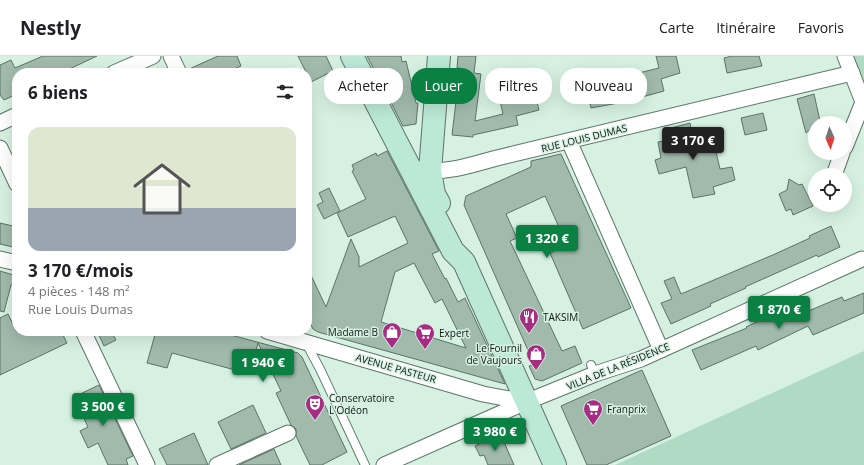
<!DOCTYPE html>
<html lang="fr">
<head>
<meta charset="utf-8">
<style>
	:root { --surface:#fff; --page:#f6f6f6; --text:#202124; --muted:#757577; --line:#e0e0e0; --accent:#0b8043 }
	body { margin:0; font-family:"Open Sans",sans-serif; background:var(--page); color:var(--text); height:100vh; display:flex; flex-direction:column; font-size:15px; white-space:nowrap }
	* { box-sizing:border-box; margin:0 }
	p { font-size:13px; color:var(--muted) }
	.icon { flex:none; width:22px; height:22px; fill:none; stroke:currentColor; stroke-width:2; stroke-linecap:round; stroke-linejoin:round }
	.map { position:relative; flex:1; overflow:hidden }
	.side { position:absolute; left:12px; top:12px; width:300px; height:268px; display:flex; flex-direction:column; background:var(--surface); border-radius:16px; box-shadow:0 4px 16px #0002 }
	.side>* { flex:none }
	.banner { position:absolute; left:324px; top:12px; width:380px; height:36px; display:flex; gap:8px }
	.needle { width:26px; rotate:177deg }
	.buttons { position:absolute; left:808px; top:60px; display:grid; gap:8px }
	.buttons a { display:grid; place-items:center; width:44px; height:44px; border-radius:50%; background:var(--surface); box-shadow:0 4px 16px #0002; font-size:20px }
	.price { position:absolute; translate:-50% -34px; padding:0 9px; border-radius:4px; background:var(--accent); color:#fff; font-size:13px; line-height:26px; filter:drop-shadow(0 1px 2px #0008) }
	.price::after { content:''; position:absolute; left:50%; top:24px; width:12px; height:9px; margin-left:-6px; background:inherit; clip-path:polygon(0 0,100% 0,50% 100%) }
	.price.active { background:#222; color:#fff }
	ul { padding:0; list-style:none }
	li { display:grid; align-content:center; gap:8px; height:212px; padding:0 16px }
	li span { display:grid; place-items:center; height:124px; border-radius:12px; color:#555 }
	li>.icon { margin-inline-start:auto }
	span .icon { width:72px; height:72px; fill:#fffc; stroke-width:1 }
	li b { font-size:17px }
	h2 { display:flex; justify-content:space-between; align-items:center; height:48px; padding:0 16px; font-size:17px }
	.pill { padding:0 14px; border-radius:16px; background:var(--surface); box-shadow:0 4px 16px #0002; font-size:14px; line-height:36px }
	.pill.active { background:var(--accent); color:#fff }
	header { display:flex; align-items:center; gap:24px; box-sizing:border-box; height:56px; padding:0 20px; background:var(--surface); border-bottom:1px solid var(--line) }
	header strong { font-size:19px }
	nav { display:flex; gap:22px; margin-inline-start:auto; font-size:14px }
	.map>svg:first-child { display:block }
	.green { fill:#afdac3 }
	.building { fill:#a0baac; stroke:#5a7366; fill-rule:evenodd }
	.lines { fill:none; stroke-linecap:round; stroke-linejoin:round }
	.service-casing { stroke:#5d7568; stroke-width:10 }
	.minor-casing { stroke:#5d7568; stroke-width:17 }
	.secondary-casing { stroke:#5d7568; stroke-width:24 }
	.service { stroke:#fff; stroke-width:8 }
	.minor { stroke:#fff; stroke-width:15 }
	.secondary { stroke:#bbe8d7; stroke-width:22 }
	.labels { text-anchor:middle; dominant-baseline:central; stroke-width:3; stroke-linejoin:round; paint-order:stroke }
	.street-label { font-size:10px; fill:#0d1712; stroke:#d6f1e2 }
	.poi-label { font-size:10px; fill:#0d1712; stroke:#d6f1e2; text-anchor:start }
</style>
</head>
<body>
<header>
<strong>Nestly</strong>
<nav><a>Carte</a><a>Itinéraire</a><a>Favoris</a></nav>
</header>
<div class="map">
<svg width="864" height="409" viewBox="0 0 864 409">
	<rect width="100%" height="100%" fill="#d6f1e2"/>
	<g class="green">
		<path d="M852,0H864V30Z"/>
		<path d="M864,295V409H615Z"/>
	</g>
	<g class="building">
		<path d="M43,0H97L61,17H17V38L4,44L0,39V9L11,4L15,12Z"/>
		<path d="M218,0H237L241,10L234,13L236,17H188L187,14Z"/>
		<path d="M298,0H326L333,15L311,26Z"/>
		<path d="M367,0H401L402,6L406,5L416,47H418L416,68L403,70Z"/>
		<path d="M458,0H476L474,17L481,18L475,65L503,58L494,19L506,21L512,44L535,38L539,54L516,60L518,69L473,79V81L452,79L460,12H457Z"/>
		<path d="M656,0H676L680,17L661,23L664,35L624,46L591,52L587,34L603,30L602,26L659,12Z"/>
		<path d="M732,0H759L762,10L727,17L724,2Z"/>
		<path d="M814,38L820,65L815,67V69L806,77L797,43Z"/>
		<path d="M763,57L767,74L745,79L741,62Z"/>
		<path d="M690,67L694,87L713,83L720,113L732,111L735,124L713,131L715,138L693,142L686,111L659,118L655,104L661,102L658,86L674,83L671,72Z"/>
		<path d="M387,95L439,195L432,198L445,223L446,222L458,246L465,242L505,328L318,276L313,273L307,261V211L326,251L351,183L359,201V211L408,187L395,160L348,181L337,157L366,143L352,115L354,114L352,109L376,97L377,100ZM414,207L435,247L442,243L466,292L381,266L395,216Z"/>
		<path d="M561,98L631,252L583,273L550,197L567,189L545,140L506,158L517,182L510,185L562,295L575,290L582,307L542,325L535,323L529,310L534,308L464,149L466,140L531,111V105Z"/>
		<path d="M789,123L799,129L802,128L813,150L793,159L791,153L786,155L779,138L787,134Z"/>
		<path d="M329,132L340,155L324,163L317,149L323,146L319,137Z"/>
		<path d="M0,167L17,171V192L0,188Z"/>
		<path d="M831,170L840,191L818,201L817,199L745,231L746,232L710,248L711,250L671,268L661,247L672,243L664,225L674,221L681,238L775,198L810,182L809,180Z"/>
		<path d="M0,215L17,220V231L11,229L4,256L0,255Z"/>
		<path d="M864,237V257L813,279L808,270L758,294L756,290L701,314L692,294L747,272L746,271L785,253L789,263L842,241L844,245Z"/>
		<path d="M8,258L16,275H61L67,287L0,319V262Z"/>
		<path d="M97,275H111L116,284L104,290Z"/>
		<path d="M156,275H216L298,297L302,301L347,396L322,409H310L296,380V373L291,369L276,337L281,335L258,287L250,318L172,297L167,312L147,307Z"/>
		<path d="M642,314L671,380L606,409H587L561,350Z"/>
		<path d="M99,329L133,400L126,403L128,409H108L98,387L88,392L80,375L88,371L74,341Z"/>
		<path d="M253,349L266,377L231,393L218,366Z"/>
		<path d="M194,377L208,409H167L159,393Z"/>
		<path d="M501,379L514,409H488L484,399L480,400L475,390Z"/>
		<path d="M274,393L281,409H239Z"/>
	</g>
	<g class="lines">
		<g class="service-casing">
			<g id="service">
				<path d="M306,287L320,313L365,409"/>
				<path d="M591,309L595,318"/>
			</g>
		</g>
		<g class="minor-casing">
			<g id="minor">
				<path d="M171,0L179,17"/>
				<path d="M114,17L153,0"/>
				<path d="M0,67L17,59"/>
				<path d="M569,85L661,294"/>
				<path d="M845,91L863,46L845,0"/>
				<path d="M0,92L17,128"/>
				<path d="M421,113C446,119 476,107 501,101L852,17"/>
				<path d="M834,119L842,97"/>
				<path d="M0,203L17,207"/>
				<path d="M83,275L147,409"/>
				<path d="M267,275L483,338L526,346"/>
				<path d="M217,409L288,377"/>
				<path d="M384,409L526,346L595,318L641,303L862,203"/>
			</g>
		</g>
		<g class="secondary-casing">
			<g id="secondary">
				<path d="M352,0L453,195L464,206L555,409"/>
				<path d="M439,147L434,138L430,115L439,0"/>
			</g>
		</g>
		<use href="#service" class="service"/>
		<use href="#minor" class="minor"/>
		<use href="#secondary" class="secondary"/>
	</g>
	<defs>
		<g id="restaurant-pin" transform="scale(1)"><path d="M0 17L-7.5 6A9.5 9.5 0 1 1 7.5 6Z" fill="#a62d83" stroke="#d6f1e2"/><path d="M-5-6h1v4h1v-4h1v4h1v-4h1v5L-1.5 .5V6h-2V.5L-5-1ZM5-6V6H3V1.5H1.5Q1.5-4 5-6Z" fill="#fff"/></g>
		<g id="shop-pin" transform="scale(1)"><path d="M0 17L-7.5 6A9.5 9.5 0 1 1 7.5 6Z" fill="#a62d83" stroke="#d6f1e2"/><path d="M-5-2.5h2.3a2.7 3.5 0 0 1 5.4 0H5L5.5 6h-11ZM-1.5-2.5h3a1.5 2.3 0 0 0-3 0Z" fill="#fff"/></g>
		<g id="supermarket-pin" transform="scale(1)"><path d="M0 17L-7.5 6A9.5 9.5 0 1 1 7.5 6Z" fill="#a62d83" stroke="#d6f1e2"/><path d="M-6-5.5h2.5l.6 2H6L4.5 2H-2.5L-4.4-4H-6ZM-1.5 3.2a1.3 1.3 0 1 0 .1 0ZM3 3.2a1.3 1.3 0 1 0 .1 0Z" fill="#fff"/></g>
		<g id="theatre-pin" transform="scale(1)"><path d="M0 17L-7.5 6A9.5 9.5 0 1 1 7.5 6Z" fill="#a62d83" stroke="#d6f1e2"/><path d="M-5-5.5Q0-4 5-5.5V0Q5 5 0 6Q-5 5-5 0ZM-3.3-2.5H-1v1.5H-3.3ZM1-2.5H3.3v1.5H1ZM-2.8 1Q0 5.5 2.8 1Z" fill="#fff"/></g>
	</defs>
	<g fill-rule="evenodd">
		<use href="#restaurant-pin" x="529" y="261"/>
		<use href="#shop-pin" x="392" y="276"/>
		<use href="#supermarket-pin" x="425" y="277"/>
		<use href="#shop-pin" x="536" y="298"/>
		<use href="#theatre-pin" x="315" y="348"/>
		<use href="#supermarket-pin" x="593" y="353"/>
	</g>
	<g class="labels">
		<g class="street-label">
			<text transform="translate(584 82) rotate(-14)">RUE LOUIS DUMAS</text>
			<text transform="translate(618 310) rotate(-22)">VILLA DE LA RÉSIDENCE</text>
			<text transform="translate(396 312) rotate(16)">AVENUE PASTEUR</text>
		</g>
		<g class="poi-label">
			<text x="543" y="261">TAKSIM</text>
			<text x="378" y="276" text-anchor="end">Madame B</text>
			<text x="439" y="277">Expert</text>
			<text x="522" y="292" text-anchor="end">Le Fournil<tspan x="522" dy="12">de Vaujours</tspan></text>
			<text x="329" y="342">Conservatoire<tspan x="329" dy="12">L'Odéon</tspan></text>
			<text x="607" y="353">Franprix</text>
		</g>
	</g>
</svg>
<div class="buttons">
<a><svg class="needle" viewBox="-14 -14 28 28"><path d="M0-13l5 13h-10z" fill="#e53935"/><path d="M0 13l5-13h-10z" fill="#757577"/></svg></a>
<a><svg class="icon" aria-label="locate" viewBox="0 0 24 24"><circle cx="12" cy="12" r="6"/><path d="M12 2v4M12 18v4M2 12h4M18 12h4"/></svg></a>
</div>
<b class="price active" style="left:693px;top:105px">3 170 €</b>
<b class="price" style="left:547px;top:203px">1 320 €</b>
<b class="price" style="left:779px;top:274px">1 870 €</b>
<b class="price" style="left:263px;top:327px">1 940 €</b>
<b class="price" style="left:103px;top:371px">3 500 €</b>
<b class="price" style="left:495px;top:396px">3 980 €</b>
<div class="banner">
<a class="pill">Acheter</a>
<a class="pill active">Louer</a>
<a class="pill">Filtres</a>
<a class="pill">Nouveau</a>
</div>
<section class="side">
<h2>6 biens<svg class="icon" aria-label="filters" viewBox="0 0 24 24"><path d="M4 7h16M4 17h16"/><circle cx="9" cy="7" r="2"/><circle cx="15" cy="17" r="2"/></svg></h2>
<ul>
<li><span style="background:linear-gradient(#dfe7d0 65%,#9aa5b1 0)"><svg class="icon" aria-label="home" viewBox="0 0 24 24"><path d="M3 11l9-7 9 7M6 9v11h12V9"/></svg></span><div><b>3 170 €/mois</b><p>4 pièces · 148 m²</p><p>Rue Louis Dumas</p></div></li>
</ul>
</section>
</div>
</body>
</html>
